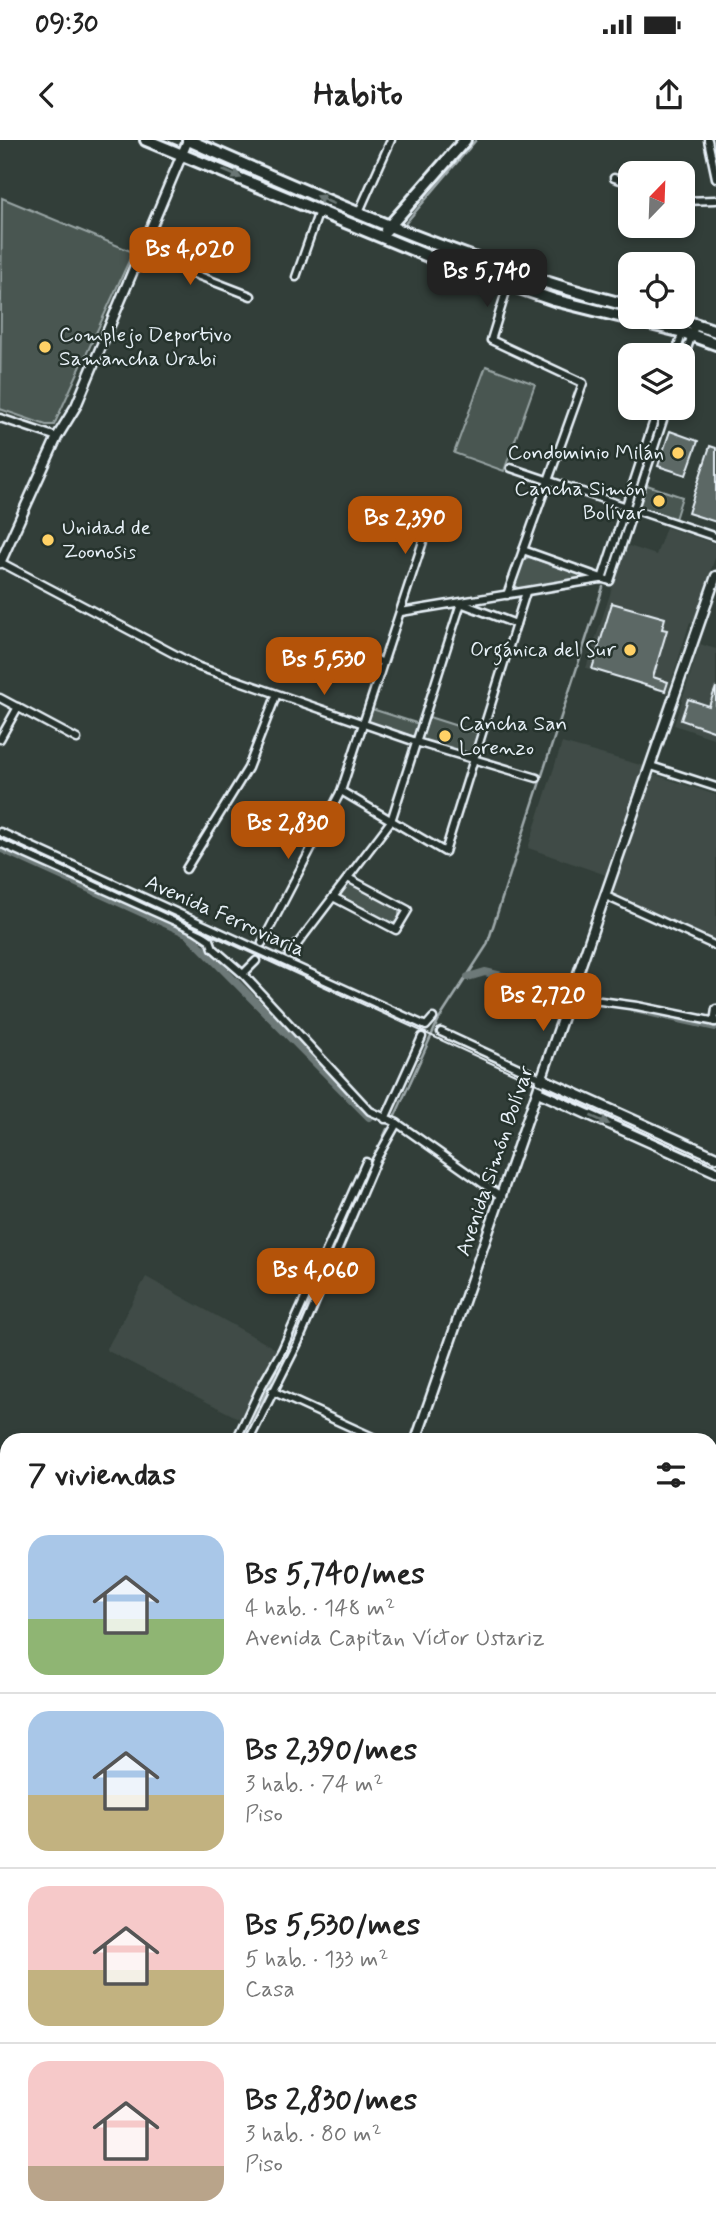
<!DOCTYPE html>
<html lang="es">
<head>
<meta charset="utf-8">
<style>
	:root { --surface:#fff; --page:#f6f6f6; --text:#222; --muted:#767676; --line:#e0e0e0; --accent:#b45309 }
	body { margin:0; font-family:Mynerve,sans-serif; background:var(--page); color:var(--text); height:100vh; display:flex; flex-direction:column; font-size:26px; white-space:nowrap }
	* { box-sizing:border-box; margin:0 }
	p { font-size:23px; color:var(--muted) }
	.icon { flex:none; width:38px; height:38px; fill:none; stroke:currentColor; stroke-width:2; stroke-linecap:round; stroke-linejoin:round }
	.map { position:relative; flex:1; overflow:hidden }
	.sheet { position:absolute; left:0px; top:1293px; width:718px; height:800px; display:flex; flex-direction:column; background:var(--surface); border-radius:21px 21px 0 0; box-shadow:0 4px 10px #0003 }
	.sheet>* { flex:none }
	.needle { width:46px; rotate:23deg }
	.controls { position:absolute; left:618px; top:21px; display:grid; gap:14px }
	.controls a { display:grid; place-items:center; width:77px; height:77px; border-radius:14px; background:var(--surface); box-shadow:0 4px 10px #0003; font-size:35px }
	.price { position:absolute; translate:-50% -60px; padding:0 16px; border-radius:14px; background:var(--accent); color:#fff; font-size:23px; line-height:46px; filter:drop-shadow(0 2px 4px #0008) }
	.price::after { content:''; position:absolute; left:50%; top:42px; width:21px; height:16px; margin-left:-10px; background:inherit; clip-path:polygon(0 0,100% 0,50% 100%) }
	.price.active { background:#222; color:#fff }
	ul { padding:0; list-style:none }
	li { display:flex; align-items:center; gap:21px; height:175px; padding:0 28px }
	li+li { border-top:2px solid var(--line) }
	li span { display:grid; place-items:center; flex:none; width:196px; height:140px; border-radius:21px; color:#555 }
	li>.icon { margin-inline-start:auto }
	span .icon { width:84px; height:84px; fill:#fffc; stroke-width:1 }
	li b { font-size:30px }
	h2 { display:flex; justify-content:space-between; align-items:center; height:84px; padding:0 28px; font-size:30px }
	.status { display:flex; justify-content:space-between; align-items:center; height:49px; padding:0 35px; background:var(--surface); direction:ltr }
	.status svg { height:19px; fill:currentColor }
	header { display:flex; justify-content:space-between; align-items:center; height:91px; padding:0 28px; background:var(--surface); font-size:32px; font-weight:700 }
	.map>svg:first-child { display:block }
	.built { fill:#3f4b46 }
	.green { fill:#495651; stroke:#98a4a4; stroke-width:2 }
	.lines { fill:none; stroke-linecap:round; stroke-linejoin:round }
	.stream { stroke:#9ea9ab; stroke-width:2.5 }
	.canal { stroke:#6d7978; stroke-width:8 }
	.building { fill:#5c6865; stroke:#e8f1f8; stroke-width:2 }
	.minor-casing { stroke:#e8f1f8; stroke-width:11 }
	.tertiary-casing { stroke:#e8f1f8; stroke-width:13 }
	.primary-casing { stroke:#e8f1f8; stroke-width:16 }
	.minor { stroke:#26332d; stroke-width:6 }
	.tertiary { stroke:#26332d; stroke-width:8 }
	.primary { stroke:#26332d; stroke-width:10 }
	.tram { stroke:#e8f1f8; stroke-width:2 }
	.oneway { fill:#6a7674 }
	.poi-dot { fill:#ffd166; stroke:#26332d; stroke-width:2.5 }
	.labels { text-anchor:middle; dominant-baseline:central; stroke-width:5; stroke-linejoin:round; paint-order:stroke }
	.poi-label { font-size:21px; fill:#e8f1f8; stroke:#26332d; text-anchor:start }
	.street-label { font-size:21px; fill:#e8f1f8; stroke:#26332d }
</style>
</head>
<body>
<div class="status"><b>09:30</b><svg viewBox="0 0 49 12"><path d="M0 12V9h3v3zM5 12V6h3v6zM10 12V3h3v9zM15 12V0h3v12zM26 1h20v11H26zM47 4h2v5h-2z"/></svg></div>
<header><svg class="icon" aria-label="back" viewBox="0 0 24 24"><path d="M15 5l-7 7 7 7"/></svg>Habito<svg class="icon" aria-label="share" viewBox="0 0 24 24"><path d="M12 15V3M7 8l5-5 5 5M5 13v7h14v-7"/></svg></header>
<div class="map">
<svg width="716" height="2092" viewBox="0 0 716 2092">
	<rect width="100%" height="100%" fill="#323e39"/>
	<filter id="ink" filterUnits="userSpaceOnUse"><feTurbulence type="fractalNoise" baseFrequency=".0143" numOctaves="2"/><feDisplacementMap in="SourceGraphic" scale="14" xChannelSelector="R" yChannelSelector="G"/><feConvolveMatrix kernelMatrix="1 2 1 2 8 2 1 2 1" color-interpolation-filters="sRGB"/></filter>
	<g filter="url(#ink)">
		<g class="built">
			<path d="M666,387L716,404V415L693,483L690,482L668,553L586,528L626,405L656,415Z"/>
			<path d="M700,504L716,509V599L674,585Z"/>
			<path d="M562,603L644,626L606,735L528,708Z"/>
			<path d="M656,635L716,655V800L614,756L613,751L650,637Z"/>
			<path d="M146,1137L276,1209L240,1279L106,1210Z"/>
		</g>
		<g class="green">
			<path d="M2,58L133,112L54,285H46L0,269Z"/>
			<path d="M403,98L541,147L630,169V175L548,155L401,103Z"/>
			<path d="M486,226L535,244L504,331L454,313Z"/>
			<path d="M644,344L682,357L675,379L637,366Z"/>
			<path d="M529,417L582,435L583,437L519,450L515,445L524,419Z"/>
			<path d="M369,568L419,584L415,597L365,581Z"/>
			<path d="M429,577L479,593L472,616L421,600Z"/>
			<path d="M346,743H352L399,768V781L391,784L340,756Z"/>
		</g>
		<g class="lines">
			<g class="stream">
				<path d="M404,85L476,0"/>
				<path d="M680,215L682,209"/>
				<path d="M635,347L662,268"/>
				<path d="M395,976L438,881L487,805L603,447"/>
				<path d="M242,1300L287,1211L387,989"/>
				<path d="M0,1591L7,1585"/>
			</g>
			<g class="canal">
				<path d="M0,708L187,793L369,977"/>
				<path d="M468,837L485,832L510,838"/>
				<path d="M634,869L716,887"/>
			</g>
		</g>
		<g class="building">
			<path d="M670,291L698,301L686,335L658,326Z"/>
			<path d="M710,306L716,308V382L688,373Z"/>
			<path d="M612,463L665,478L662,489L667,490L653,537L668,542L665,551L592,529Z"/>
			<path d="M716,547V592L681,580L688,559L709,566Z"/>
		</g>
		<g class="lines">
			<g class="minor-casing">
				<g id="minor">
					<path d="M708,0L716,38"/>
					<path d="M614,38L630,43"/>
					<path d="M682,61L716,60"/>
					<path d="M358,74L391,0"/>
					<path d="M140,113L251,156"/>
					<path d="M296,137L319,71"/>
					<path d="M675,215L687,180"/>
					<path d="M682,223L696,183"/>
					<path d="M0,278L57,297"/>
					<path d="M511,328L716,397"/>
					<path d="M523,410L610,441L667,268"/>
					<path d="M0,422L199,527L416,602L537,638"/>
					<path d="M602,439L658,268"/>
					<path d="M507,455L583,243L491,200L508,145"/>
					<path d="M463,464L516,484"/>
					<path d="M401,472L600,439"/>
					<path d="M347,511L382,522"/>
					<path d="M0,558L77,599"/>
					<path d="M0,599L18,567"/>
					<path d="M651,626L716,647"/>
					<path d="M341,651L445,712L526,452"/>
					<path d="M0,692L426,886L433,878"/>
					<path d="M0,703L195,790L210,800L213,808L243,834L370,971L397,983L502,1057"/>
					<path d="M186,729L248,628L276,556"/>
					<path d="M606,756L716,806"/>
					<path d="M333,757L396,790L408,770L348,738"/>
					<path d="M262,803L341,651L434,368"/>
					<path d="M289,815L391,681L461,463"/>
					<path d="M243,834L256,821"/>
					<path d="M571,857L637,866L716,882"/>
					<path d="M714,882L716,869"/>
					<path d="M441,892L543,939"/>
					<path d="M385,979L422,897"/>
					<path d="M272,1251L379,1300"/>
					<path d="M236,1300L261,1247L282,1210L366,1022"/>
					<path d="M249,1300L298,1203L376,1020L397,983"/>
					<path d="M0,1585L7,1579"/>
					<path d="M710,1872L716,1873"/>
					<path d="M710,1983L716,1984"/>
					<path d="M710,2079L716,2080"/>
					<path d="M524,2092L525,2086"/>
				</g>
			</g>
			<g class="tertiary-casing">
				<g id="tertiary">
					<path d="M0,423L57,297L76,266L188,0"/>
					<path d="M543,939L716,1017"/>
					<path d="M538,952L716,1032"/>
					<path d="M416,1300L716,436"/>
					<path d="M0,1364L7,1372"/>
					<path d="M710,1704L716,1706"/>
				</g>
			</g>
			<g class="primary-casing">
				<g id="primary">
					<path d="M146,0L435,119L554,160L683,192L716,204"/>
					<path d="M188,0C334,64 475,127 630,166"/>
					<path d="M386,90L465,0"/>
					<path d="M673,177L716,191"/>
				</g>
			</g>
			<use href="#minor" class="minor"/>
			<use href="#tertiary" class="tertiary"/>
			<use href="#primary" class="primary"/>
			<path class="tram" d="M0,698L716,1026"/>
		</g>
		<defs><path id="oneway-solid" d="M-6-.8H1V-3.2L6.5 0L1 3.2V.8H-6Z" transform="scale(1.75)"/></defs>
		<g class="oneway">
			<use href="#oneway-solid" transform="translate(232 34) rotate(23)"/>
			<use href="#oneway-solid" transform="translate(325 60) rotate(-156)"/>
			<use href="#oneway-solid" transform="translate(600 980) rotate(24)"/>
		</g>
	</g>
	<g class="poi-dot">
		<circle cx="45" cy="207" r="7"/>
		<circle cx="678" cy="313" r="7"/>
		<circle cx="659" cy="361" r="7"/>
		<circle cx="48" cy="400" r="7"/>
		<circle cx="630" cy="510" r="7"/>
		<circle cx="445" cy="596" r="7"/>
	</g>
	<g class="labels">
		<g class="poi-label">
			<text x="59" y="195">Complejo Deportivo<tspan x="59" dy="24">Samancha Urabi</tspan></text>
			<text x="664" y="313" text-anchor="end">Condominio Milán</text>
			<text x="645" y="349" text-anchor="end">Cancha Simón<tspan x="645" dy="24">Bolívar</tspan></text>
			<text x="62" y="388">Unidad de<tspan x="62" dy="24">Zoonosis</tspan></text>
			<text x="616" y="510" text-anchor="end">Orgánica del Sur</text>
			<text x="459" y="584">Cancha San<tspan x="459" dy="24">Lorenzo</tspan></text>
		</g>
		<g class="street-label">
			<text transform="translate(225 776) rotate(24)">Avenida Ferroviaria</text>
			<text transform="translate(495 1021) rotate(-71)">Avenida Simón Bolívar</text>
		</g>
	</g>
</svg>
<div class="controls">
<a><svg class="needle" viewBox="-14 -14 28 28"><path d="M0-13l5 13h-10z" fill="#e53935"/><path d="M0 13l5-13h-10z" fill="#767676"/></svg></a>
<a><svg class="icon" aria-label="locate" viewBox="0 0 24 24"><circle cx="12" cy="12" r="6"/><path d="M12 2v4M12 18v4M2 12h4M18 12h4"/></svg></a>
<a><svg class="icon" aria-label="layers" viewBox="0 0 24 24"><path d="M12 4l9 5-9 5-9-5zM3 14l9 5 9-5"/></svg></a>
</div>
<b class="price" style="left:190px;top:147px">Bs 4,020</b>
<b class="price active" style="left:487px;top:169px">Bs 5,740</b>
<b class="price" style="left:405px;top:416px">Bs 2,390</b>
<b class="price" style="left:324px;top:557px">Bs 5,530</b>
<b class="price" style="left:288px;top:721px">Bs 2,830</b>
<b class="price" style="left:543px;top:893px">Bs 2,720</b>
<b class="price" style="left:316px;top:1168px">Bs 4,060</b>
<section class="sheet">
<h2>7 viviendas<svg class="icon" aria-label="filters" viewBox="0 0 24 24"><path d="M4 7h16M4 17h16"/><circle cx="9" cy="7" r="2"/><circle cx="15" cy="17" r="2"/></svg></h2>
<ul>
<li><span style="background:linear-gradient(#a9c7e8 60%,#8fb573 0)"><svg class="icon" aria-label="home" viewBox="0 0 24 24"><path d="M3 11l9-7 9 7M6 9v11h12V9"/></svg></span><div><b>Bs 5,740/mes</b><p>4 hab. · 148 m²</p><p>Avenida Capitan Víctor Ustariz</p></div></li>
<li><span style="background:linear-gradient(#a9c7e8 60%,#c2b280 0)"><svg class="icon" aria-label="home" viewBox="0 0 24 24"><path d="M3 11l9-7 9 7M6 9v11h12V9"/></svg></span><div><b>Bs 2,390/mes</b><p>3 hab. · 74 m²</p><p>Piso</p></div></li>
<li><span style="background:linear-gradient(#f6c9c9 60%,#c2b280 0)"><svg class="icon" aria-label="home" viewBox="0 0 24 24"><path d="M3 11l9-7 9 7M6 9v11h12V9"/></svg></span><div><b>Bs 5,530/mes</b><p>5 hab. · 133 m²</p><p>Casa</p></div></li>
<li><span style="background:linear-gradient(#f6c9c9 75%,#b9a48a 0)"><svg class="icon" aria-label="home" viewBox="0 0 24 24"><path d="M3 11l9-7 9 7M6 9v11h12V9"/></svg></span><div><b>Bs 2,830/mes</b><p>3 hab. · 80 m²</p><p>Piso</p></div></li>
</ul>
</section>
</div>
</body>
</html>
